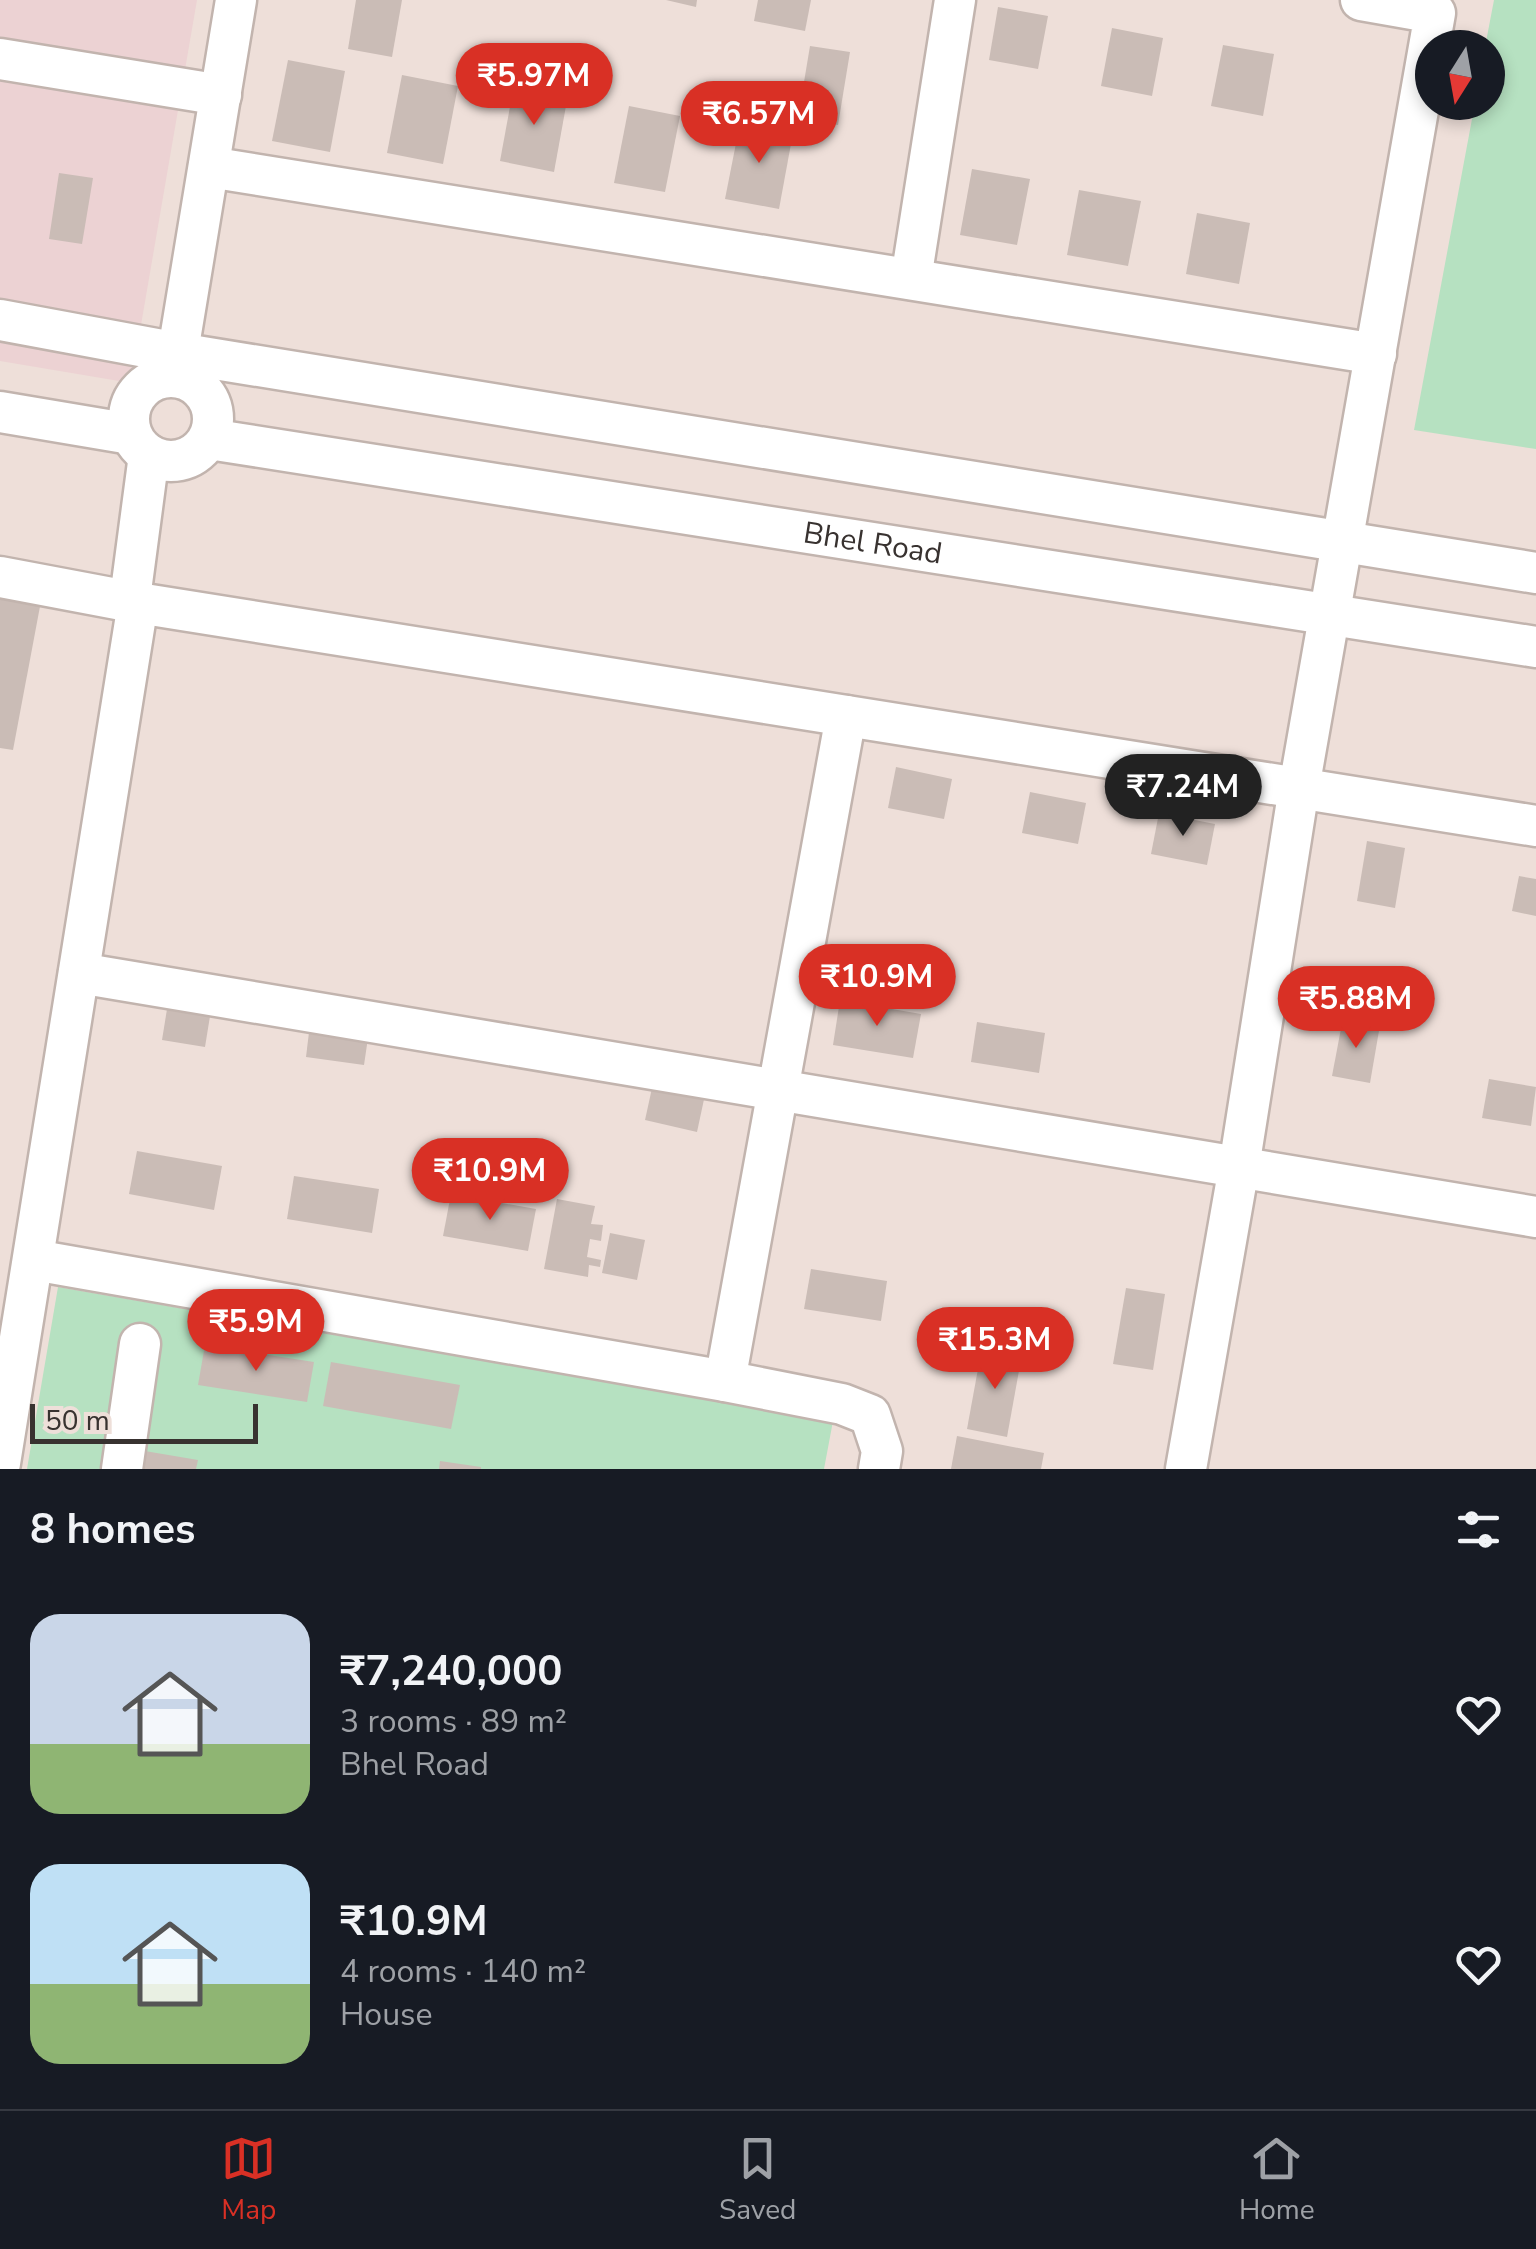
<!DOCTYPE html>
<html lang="en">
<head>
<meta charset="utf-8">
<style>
	:root { --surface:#171b24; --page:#20242c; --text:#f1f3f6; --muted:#9ea1a6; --line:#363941; --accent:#d93025 }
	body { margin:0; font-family:"Nunito Sans",sans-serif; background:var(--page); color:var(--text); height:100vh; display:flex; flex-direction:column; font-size:38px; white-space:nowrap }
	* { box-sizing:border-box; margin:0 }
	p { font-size:32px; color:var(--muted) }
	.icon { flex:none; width:55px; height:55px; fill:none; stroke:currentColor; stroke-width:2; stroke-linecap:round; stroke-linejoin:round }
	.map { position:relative; height:1469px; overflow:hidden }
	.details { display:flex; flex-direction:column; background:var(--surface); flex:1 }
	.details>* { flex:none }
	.needle { width:65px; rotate:191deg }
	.buttons { position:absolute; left:1415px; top:30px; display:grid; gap:20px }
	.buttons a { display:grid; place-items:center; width:90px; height:90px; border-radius:50%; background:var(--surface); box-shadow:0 5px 15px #0003; font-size:50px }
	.scale { position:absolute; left:30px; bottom:25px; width:228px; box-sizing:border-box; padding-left:10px; border:5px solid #383230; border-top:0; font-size:28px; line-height:35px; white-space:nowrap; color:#383230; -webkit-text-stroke:8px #eedfd9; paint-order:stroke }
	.price { position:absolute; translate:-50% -85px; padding:0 22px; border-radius:35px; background:var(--accent); color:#fff; font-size:32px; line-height:65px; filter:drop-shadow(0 2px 5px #0008) }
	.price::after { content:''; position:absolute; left:50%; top:60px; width:30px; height:22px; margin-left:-15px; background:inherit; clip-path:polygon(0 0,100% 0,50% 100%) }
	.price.active { background:#222; color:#fff }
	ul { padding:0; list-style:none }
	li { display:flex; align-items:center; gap:30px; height:250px; padding:0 30px }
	li span { display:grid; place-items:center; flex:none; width:280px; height:200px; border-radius:30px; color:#555 }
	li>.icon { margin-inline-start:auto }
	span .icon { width:120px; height:120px; fill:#fffc; stroke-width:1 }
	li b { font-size:42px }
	h2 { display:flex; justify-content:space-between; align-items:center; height:120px; padding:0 30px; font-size:42px }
	.dock { display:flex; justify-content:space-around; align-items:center; height:140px; border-top:2px solid var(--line); background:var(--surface); font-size:28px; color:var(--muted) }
	.dock a { display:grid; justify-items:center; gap:5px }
	.dock .active { color:var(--accent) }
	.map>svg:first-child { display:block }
	.commercial { fill:#ecd2d3 }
	.green { fill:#b6e1c1 }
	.building { fill:#cabcb6 }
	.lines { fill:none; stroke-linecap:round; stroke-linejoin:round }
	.minor-casing { stroke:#c2b4ae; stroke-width:45 }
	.minor { stroke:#fff; stroke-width:40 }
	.labels { text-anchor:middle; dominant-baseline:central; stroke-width:8; stroke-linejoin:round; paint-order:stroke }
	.street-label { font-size:30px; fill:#383230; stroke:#eedfd9 }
</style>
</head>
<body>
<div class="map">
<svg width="1536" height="1469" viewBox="0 0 1536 1469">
	<rect width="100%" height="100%" fill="#eedfd9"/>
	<path class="commercial" d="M0,0H197L131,383L0,361Z"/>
	<g class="green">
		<path d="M1494,0H1536V449L1414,430L1475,103L1488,102L1485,47Z"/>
		<path d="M58,1287L833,1421L824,1469H27Z"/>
	</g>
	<g class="building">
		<path d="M356,0H402L392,57L348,49Z"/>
		<path d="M666,0H697L696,7Z"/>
		<path d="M758,0H811L805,31L754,21Z"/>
		<path d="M998,7L1048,16L1038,69L989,60Z"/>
		<path d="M1112,28L1163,38L1152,96L1101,86Z"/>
		<path d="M1223,45L1274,54L1263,116L1211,106Z"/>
		<path d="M810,46L850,52L838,125L798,118Z"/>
		<path d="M288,60L345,71L330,152L272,141Z"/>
		<path d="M402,75L458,86L443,164L387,153Z"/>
		<path d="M514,85L568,95L554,172L500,161Z"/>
		<path d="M629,106L680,116L665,192L614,183Z"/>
		<path d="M740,123L793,133L779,209L725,199Z"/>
		<path d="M972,169L1030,179L1017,245L960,235Z"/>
		<path d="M59,173L93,178L82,244L49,239Z"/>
		<path d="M1079,190L1141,201L1128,266L1067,255Z"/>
		<path d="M1197,213L1250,223L1239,284L1186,274Z"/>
		<path d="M0,593L41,601L13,750L0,748Z"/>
		<path d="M896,767L952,779L944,819L888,808Z"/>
		<path d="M1030,792L1086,803L1078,844L1022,833Z"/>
		<path d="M1159,813L1215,824L1207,865L1151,854Z"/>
		<path d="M1367,841L1405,848L1395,908L1357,901Z"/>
		<path d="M1519,876L1536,879V916L1512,911Z"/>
		<path d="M840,1000L921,1014L913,1058L833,1045Z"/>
		<path d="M168,1003L211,1010L205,1047L162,1040Z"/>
		<path d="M1343,1018L1380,1025L1370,1083L1332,1076Z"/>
		<path d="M977,1022L1045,1033L1039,1073L971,1062Z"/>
		<path d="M310,1024L369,1031L364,1065L306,1057Z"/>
		<path d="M654,1079L706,1090L697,1132L645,1120Z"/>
		<path d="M1489,1079L1536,1087L1531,1126L1482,1118Z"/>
		<path d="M137,1151L222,1166L214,1210L129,1194Z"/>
		<path d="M294,1176L379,1189L372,1233L287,1219Z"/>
		<path d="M451,1194L536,1209L528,1251L443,1236Z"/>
		<path d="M557,1199L595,1206L591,1224L603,1225L601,1241L590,1239L587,1257L601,1260L600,1267L589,1265L588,1277L544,1269Z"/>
		<path d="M610,1233L645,1240L637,1280L602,1273Z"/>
		<path d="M811,1269L887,1281L881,1321L804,1309Z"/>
		<path d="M1126,1288L1165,1294L1153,1370L1113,1364Z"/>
		<path d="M205,1345L314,1362L307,1402L198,1385Z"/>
		<path d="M982,1347L1022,1354L1007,1437L967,1429Z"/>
		<path d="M331,1362L460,1385L451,1429L323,1406Z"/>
		<path d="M957,1436L1044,1453L1041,1469H951Z"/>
		<path d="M133,1449L198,1460L196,1469H129Z"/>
		<path d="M440,1461L481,1467V1469H439Z"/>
	</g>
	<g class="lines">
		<g class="minor-casing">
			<g id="minor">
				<path d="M0,59L221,95"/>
				<path d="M209,167L1376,354"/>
				<path d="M911,279L955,0"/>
				<path d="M0,320L178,353L1536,573"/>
				<path d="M174,376L236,0"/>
				<circle cx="171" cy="419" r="42"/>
				<path d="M0,412L131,434"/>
				<path id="s1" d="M209,439L1536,647"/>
				<path d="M0,577L138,603L1536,826"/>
				<path d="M79,973L1536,1217"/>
				<path d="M34,1260L725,1381L842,1404L870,1415L882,1451L879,1469"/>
				<path d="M725,1381L846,716"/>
				<path d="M0,1463L138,603L131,591L149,455"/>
				<path d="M122,1469L140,1344"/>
				<path d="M1186,1469L1239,1167L1299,788L1435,13L1361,0"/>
			</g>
		</g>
		<use href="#minor" class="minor"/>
	</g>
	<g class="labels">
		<g class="street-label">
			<text stroke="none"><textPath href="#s1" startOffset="672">Bhel Road</textPath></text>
		</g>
	</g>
</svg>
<div class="buttons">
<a><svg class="needle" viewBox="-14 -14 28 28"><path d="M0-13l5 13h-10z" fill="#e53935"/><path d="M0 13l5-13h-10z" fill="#9ea1a6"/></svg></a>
</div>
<div class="scale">50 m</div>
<b class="price" style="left:534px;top:128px">₹5.97M</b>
<b class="price" style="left:759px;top:166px">₹6.57M</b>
<b class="price active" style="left:1183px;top:839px">₹7.24M</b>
<b class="price" style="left:877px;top:1029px">₹10.9M</b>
<b class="price" style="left:1356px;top:1051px">₹5.88M</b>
<b class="price" style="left:490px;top:1223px">₹10.9M</b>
<b class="price" style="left:256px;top:1374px">₹5.9M</b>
<b class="price" style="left:995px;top:1392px">₹15.3M</b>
</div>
<section class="details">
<h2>8 homes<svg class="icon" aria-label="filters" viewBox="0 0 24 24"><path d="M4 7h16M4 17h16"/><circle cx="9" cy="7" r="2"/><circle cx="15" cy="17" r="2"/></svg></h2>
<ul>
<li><span style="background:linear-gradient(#c9d6e8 65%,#8fb573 0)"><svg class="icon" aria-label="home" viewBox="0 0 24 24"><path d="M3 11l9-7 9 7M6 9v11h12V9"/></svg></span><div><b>₹7,240,000</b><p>3 rooms · 89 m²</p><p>Bhel Road</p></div><svg class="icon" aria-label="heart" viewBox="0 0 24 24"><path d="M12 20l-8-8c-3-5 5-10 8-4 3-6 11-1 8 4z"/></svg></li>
<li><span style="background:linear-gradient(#bfe0f5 60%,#8fb573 0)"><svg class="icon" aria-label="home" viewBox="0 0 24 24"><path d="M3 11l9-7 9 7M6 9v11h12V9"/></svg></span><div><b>₹10.9M</b><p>4 rooms · 140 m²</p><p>House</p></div><svg class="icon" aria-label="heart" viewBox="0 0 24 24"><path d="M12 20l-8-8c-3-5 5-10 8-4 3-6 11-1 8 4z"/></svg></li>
</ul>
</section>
<nav class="dock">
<a class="active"><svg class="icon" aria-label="map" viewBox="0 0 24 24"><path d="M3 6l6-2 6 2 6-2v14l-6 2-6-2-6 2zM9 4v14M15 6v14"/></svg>Map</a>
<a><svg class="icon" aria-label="saved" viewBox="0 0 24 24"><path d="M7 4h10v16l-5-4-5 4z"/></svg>Saved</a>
<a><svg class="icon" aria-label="home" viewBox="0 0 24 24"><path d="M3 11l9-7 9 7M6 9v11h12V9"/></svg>Home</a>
</nav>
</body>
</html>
